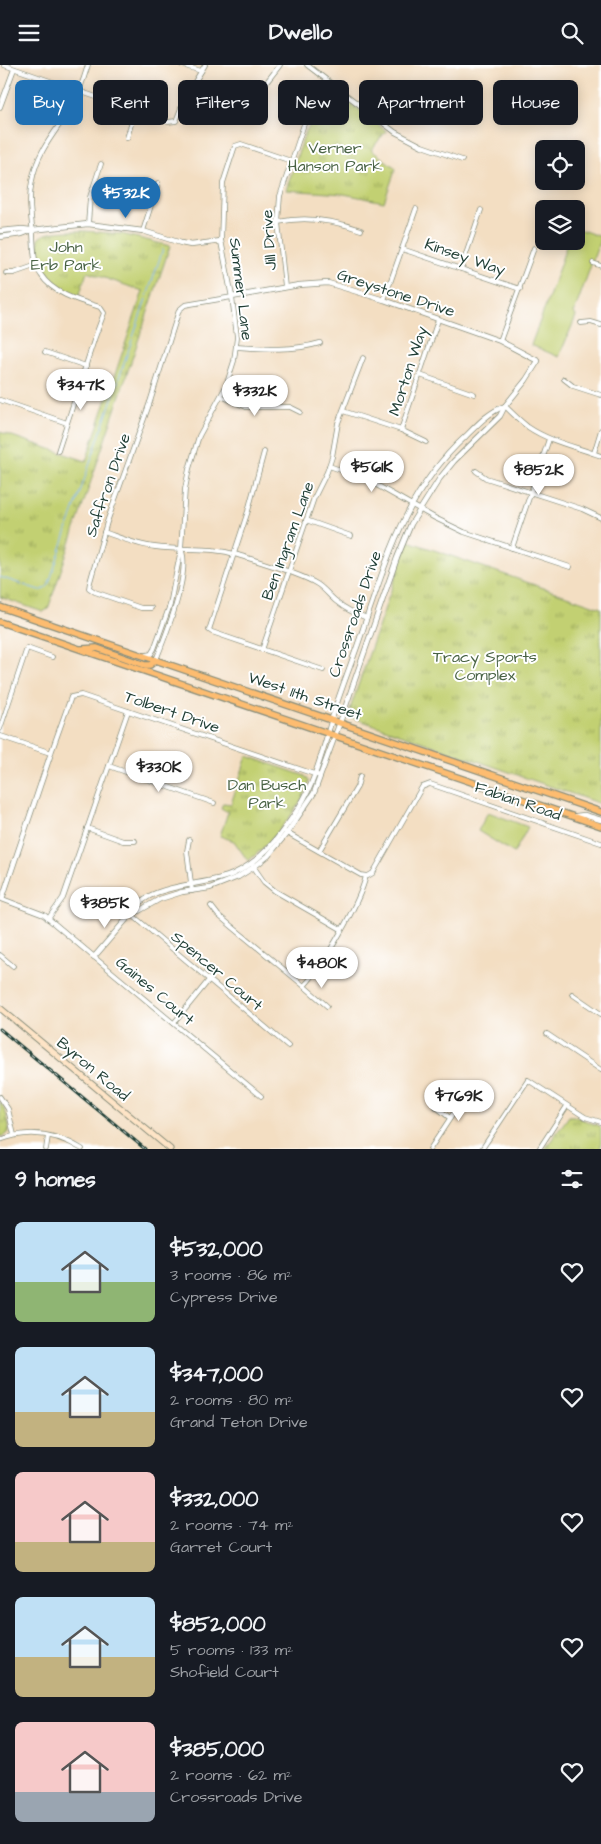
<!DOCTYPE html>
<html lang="en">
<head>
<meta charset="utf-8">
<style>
	:root { --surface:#171b24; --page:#20242c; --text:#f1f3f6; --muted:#9ea1a6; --accent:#1f6fb2 }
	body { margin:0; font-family:"Architects Daughter",sans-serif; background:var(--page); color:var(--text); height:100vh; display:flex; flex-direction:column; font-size:19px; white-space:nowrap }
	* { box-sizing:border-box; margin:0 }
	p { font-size:16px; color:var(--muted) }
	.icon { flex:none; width:28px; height:28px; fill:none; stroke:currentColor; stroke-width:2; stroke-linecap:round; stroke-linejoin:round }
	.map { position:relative; height:1084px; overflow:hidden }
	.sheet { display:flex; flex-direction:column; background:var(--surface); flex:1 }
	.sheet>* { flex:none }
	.banner { position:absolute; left:15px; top:15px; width:571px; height:45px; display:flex; gap:10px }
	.controls { position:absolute; left:535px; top:75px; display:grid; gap:10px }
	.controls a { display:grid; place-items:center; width:50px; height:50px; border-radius:8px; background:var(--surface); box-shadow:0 2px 12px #0003; font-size:25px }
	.price { position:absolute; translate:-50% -42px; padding:0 11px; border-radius:18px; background:#fff; color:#222; font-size:16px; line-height:32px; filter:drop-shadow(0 1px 2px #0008) }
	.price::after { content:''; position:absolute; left:50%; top:30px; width:15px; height:11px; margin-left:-8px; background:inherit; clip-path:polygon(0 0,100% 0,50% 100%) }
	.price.current { background:var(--accent); color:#fff }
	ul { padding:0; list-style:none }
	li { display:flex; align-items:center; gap:15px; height:125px; padding:0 15px }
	li span { display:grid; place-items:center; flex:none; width:140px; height:100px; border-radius:8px; color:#555 }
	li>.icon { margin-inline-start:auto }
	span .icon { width:60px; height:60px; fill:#fffc; stroke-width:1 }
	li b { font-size:21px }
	h2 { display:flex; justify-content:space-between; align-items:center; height:60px; padding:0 15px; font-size:21px }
	.pill { padding:0 18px; border-radius:8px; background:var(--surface); box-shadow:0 2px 12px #0003; font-size:18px; line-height:45px }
	.pill.current { background:var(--accent); color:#fff }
	header { display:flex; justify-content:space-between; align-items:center; height:65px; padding:0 15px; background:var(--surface); font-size:22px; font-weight:800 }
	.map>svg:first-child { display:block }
	.green { fill:#c2d072; stroke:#708653 }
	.park { fill:url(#park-tufts); stroke:#708653 }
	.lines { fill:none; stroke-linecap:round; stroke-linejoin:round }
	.stream { stroke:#85baf4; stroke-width:1 }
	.minor-casing { stroke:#898e7b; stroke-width:5.5 }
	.tertiary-casing { stroke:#898e7b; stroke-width:6 }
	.secondary-casing { stroke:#898e7b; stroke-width:7 }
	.primary-casing { stroke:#898e7b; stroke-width:8 }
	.minor { stroke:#fff; stroke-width:4 }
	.tertiary { stroke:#fff; stroke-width:4.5 }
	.secondary { stroke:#fee4c6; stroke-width:5 }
	.primary { stroke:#fdbc70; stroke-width:5.5 }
	.rail-casing { stroke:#1f3d34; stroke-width:3 }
	.rail { stroke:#fff; stroke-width:1; stroke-dasharray:4; stroke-linecap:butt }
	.labels { text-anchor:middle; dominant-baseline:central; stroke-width:4; stroke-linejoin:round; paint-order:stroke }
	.park-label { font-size:16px; fill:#486244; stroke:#fff }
	.street-label { font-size:16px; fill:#1f3d34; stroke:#fff }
</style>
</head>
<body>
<header><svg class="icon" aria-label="menu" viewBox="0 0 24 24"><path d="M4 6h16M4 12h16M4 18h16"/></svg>Dwello<svg class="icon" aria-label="search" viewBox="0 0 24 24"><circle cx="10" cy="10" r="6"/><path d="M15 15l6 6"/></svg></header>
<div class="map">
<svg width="601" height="1084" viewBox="0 0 601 1084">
	<defs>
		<pattern id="park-tufts" width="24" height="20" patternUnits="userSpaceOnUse" patternTransform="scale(1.25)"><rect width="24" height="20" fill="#c2d072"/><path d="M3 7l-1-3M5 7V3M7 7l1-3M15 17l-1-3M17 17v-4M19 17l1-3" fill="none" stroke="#9daa5e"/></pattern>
	</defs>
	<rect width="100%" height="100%" fill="#fff"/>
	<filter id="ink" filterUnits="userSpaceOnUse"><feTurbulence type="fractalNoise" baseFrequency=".02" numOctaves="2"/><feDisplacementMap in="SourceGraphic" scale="10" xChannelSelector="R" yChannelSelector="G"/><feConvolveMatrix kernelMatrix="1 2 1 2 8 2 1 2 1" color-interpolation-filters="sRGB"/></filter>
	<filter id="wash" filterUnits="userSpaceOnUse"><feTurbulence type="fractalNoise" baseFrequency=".0096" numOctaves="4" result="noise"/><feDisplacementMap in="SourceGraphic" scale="20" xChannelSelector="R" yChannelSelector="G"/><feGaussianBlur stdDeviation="1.12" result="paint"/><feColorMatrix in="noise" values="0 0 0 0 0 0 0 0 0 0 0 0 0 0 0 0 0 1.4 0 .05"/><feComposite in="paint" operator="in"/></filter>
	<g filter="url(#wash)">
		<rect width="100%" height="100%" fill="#f3dec2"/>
		<g class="green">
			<path d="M576,163L601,172L574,248L576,251L559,292L531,280L550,229L568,176H576Z"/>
			<path d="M488,747L528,762L514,788L478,766Z"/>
		</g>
		<g class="park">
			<path d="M334,28L339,29L386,66L371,85L396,103L384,137L344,129L286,125L305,68L314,53L330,31Z"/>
			<path d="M85,166L122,169L170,181L48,544L43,547L0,532V367L86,396L143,226L87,207L79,231C53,222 36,201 39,173C47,165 74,166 85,166Z"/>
			<path d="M408,476L601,543V739L351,652L350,644Z"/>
			<path d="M247,691L305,711L309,716C305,739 267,782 248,796L234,776L220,771L228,747L221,743L223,738L231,739Z"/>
			<path d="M0,1036C4,1042 13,1062 7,1068C7,1069 1,1072 0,1072Z"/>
			<path d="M569,1051H574L601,1062V1084H545Z"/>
		</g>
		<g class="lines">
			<path class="stream" d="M0,512L39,525H43L48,521L163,184"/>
		</g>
	</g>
	<g filter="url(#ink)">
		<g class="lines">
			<g class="minor-casing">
				<g id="minor">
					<path d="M4,0L168,57L176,56L185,33L205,0"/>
					<path d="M182,0L201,6"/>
					<path d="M307,0L395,67L422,81L462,95"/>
					<path d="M255,35L262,23L280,0"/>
					<path d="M0,42L14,4"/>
					<path d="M127,73L135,46"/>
					<path d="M278,157C307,151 333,155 361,165"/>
					<path d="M88,159L90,132L101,99"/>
					<path d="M143,166L158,118"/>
					<path d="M221,176L223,118L235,81L241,79L291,96"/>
					<path d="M402,184L520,224"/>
					<path d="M593,198L601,201"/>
					<path d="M461,204L481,145"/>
					<path d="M6,208H14L37,200"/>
					<path d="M285,222L278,157L280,131L304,59L333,20"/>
					<path d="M384,235L416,144"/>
					<path d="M581,258L591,257L601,260"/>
					<path d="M500,276L534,183"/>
					<path d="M237,282C265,284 293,286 320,278"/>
					<path d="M45,287L86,301"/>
					<path d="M420,310L474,329"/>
					<path d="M564,314L573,321L601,330"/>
					<path d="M221,331L246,342H290L300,347"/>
					<path d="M0,335L67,358"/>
					<path d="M505,341C512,348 520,356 528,362C550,377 577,382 601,391"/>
					<path d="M343,346L401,365L426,377"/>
					<path d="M401,365L438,255"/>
					<path d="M58,386L95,272L104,248L100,242C80,236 53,229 41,210C33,199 34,182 33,169C31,151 28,134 32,116C37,88 52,71 67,49C77,33 83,17 88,0"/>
					<path d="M264,387L248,446L209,565L212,567L323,605"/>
					<path d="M594,388L601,365"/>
					<path d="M329,401L364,413L435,453L464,467L570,502"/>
					<path d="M476,406L486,413L582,444L601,453"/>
					<path d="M306,455L351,471"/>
					<path d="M104,467C121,473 137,480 155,482C185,486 209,481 238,490C260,497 299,508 317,519C325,524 330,532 337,537C346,545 356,549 367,553"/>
					<path d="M512,483L549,374"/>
					<path d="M262,585L314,433L327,407L332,392L338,358L363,293"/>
					<path d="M146,590L151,589L154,584L170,540L173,524L181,484L185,424L189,404L199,371L226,321L234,296L237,272L232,232L185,240L179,245L150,337L107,457L90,517L89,523L95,527L141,543H151"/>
					<path d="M156,595C165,572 192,506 181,484"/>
					<path d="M0,664L27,583L52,592"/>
					<path d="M51,688L71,632L81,630L320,711"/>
					<path d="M109,701L214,738"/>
					<path d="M87,763L123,776H135"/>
					<path d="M285,767L361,810L368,811L373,808L422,722L430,719L601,778"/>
					<path d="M189,775L187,786L192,826"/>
					<path d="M319,786L357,722L360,711"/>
					<path d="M253,801L264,817L275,826L341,864"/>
					<path d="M211,841L218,850L304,921C324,900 359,839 366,811"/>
					<path d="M131,849L288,981"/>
					<path d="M48,854L63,833L128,646"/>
					<path d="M0,890L13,901"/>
					<path d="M94,892L261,1031"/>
					<path d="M304,921L327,941"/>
					<path d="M572,929L601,949"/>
					<path d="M174,958L209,915"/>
					<path d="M547,969L601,1005"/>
					<path d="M0,1032L8,1044L14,1070"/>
					<path d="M435,1041L450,1053"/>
					<path d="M0,1075C28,1064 56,1068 82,1084"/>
					<path d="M46,1084L48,1071"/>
					<path d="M430,1084L472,1020"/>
					<path d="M482,1084L528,1015L585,1052L601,1057"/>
					<path d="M539,1084L567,1041"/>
				</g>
			</g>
			<g class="tertiary-casing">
				<g id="tertiary">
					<path d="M0,166L22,164L31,165"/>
					<path d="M0,172L22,169L32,165L88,159L143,166L181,178L191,180L221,176L232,232L299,220L328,218L384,235L500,276L538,296L526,315L505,341L500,351L454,396L440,413L411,459L397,493L343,649L314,728L287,768L268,791L254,802L238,812L210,823L182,827L160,834L137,847L131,849"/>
					<path d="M0,671L51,688L2,834L44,850L94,892L131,849C146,817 205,822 233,809C254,799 271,783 284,764C293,752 302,739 308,726C320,701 326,673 334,647C343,618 355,590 364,561C389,488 407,425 466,371C478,359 489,347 505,341"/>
					<path d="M576,751L584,750L601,755"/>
				</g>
			</g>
			<g class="secondary-casing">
				<path id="secondary" d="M0,943L170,1084"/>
			</g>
			<g class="primary-casing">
				<g id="primary">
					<path d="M0,542L601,747"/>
					<path d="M0,557L601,761"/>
					<path d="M82,584L97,583L145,600H150L156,595"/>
				</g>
			</g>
			<use href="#minor" class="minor"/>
			<use href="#tertiary" class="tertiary"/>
			<use href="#secondary" class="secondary"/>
			<use href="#primary" class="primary"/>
			<g class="rail-casing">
				<path id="rail" d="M0,964L145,1084"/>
			</g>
			<use href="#rail" class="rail"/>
		</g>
	</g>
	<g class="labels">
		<g class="park-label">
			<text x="335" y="83">Verner<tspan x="335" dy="18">Hanson Park</tspan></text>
			<text x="66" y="182">John<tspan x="66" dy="18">Erb Park</tspan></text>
			<text x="485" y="592">Tracy Sports<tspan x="485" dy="18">Complex</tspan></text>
			<text x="267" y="720">Dan Busch<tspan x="267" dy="18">Park</tspan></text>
		</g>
		<g class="street-label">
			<text transform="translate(269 175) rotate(-94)">Jill Drive</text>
			<text transform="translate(465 192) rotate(19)">Kinsey Way</text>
			<text transform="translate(241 224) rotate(83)">Summer Lane</text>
			<text transform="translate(396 228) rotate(18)">Greystone Drive</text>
			<text transform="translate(408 306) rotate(-72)">Morton Way</text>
			<text transform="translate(108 420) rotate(-71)">Saffron Drive</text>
			<text transform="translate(288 476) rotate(-70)">Ben Ingram Lane</text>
			<text transform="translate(355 549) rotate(-71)">Crossroads Drive</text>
			<text transform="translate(305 631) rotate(19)">West 11th Street</text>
			<text transform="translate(172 647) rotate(19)">Tolbert Drive</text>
			<text transform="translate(518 736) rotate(19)">Fabian Road</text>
			<text transform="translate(217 906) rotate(40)">Spencer Court</text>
			<text transform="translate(155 926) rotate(40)">Gaines Court</text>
			<text transform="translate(93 1004) rotate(40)">Byron Road</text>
		</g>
	</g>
</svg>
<div class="controls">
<a><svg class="icon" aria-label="locate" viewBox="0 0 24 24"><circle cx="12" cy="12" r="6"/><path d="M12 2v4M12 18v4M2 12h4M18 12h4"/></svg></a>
<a><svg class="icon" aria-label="layers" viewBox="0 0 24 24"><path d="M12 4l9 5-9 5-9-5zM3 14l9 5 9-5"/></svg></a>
</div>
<b class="price current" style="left:126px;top:154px">$532K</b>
<b class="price" style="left:81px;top:346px">$347K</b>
<b class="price" style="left:255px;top:352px">$332K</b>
<b class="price" style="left:372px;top:428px">$561K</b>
<b class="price" style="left:539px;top:431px">$852K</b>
<b class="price" style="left:159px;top:728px">$330K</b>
<b class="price" style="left:105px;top:864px">$385K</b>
<b class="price" style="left:322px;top:924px">$480K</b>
<b class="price" style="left:459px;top:1057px">$769K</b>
<div class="banner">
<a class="pill current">Buy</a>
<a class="pill">Rent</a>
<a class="pill">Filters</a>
<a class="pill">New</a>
<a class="pill">Apartment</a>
<a class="pill">House</a>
</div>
</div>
<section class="sheet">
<h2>9 homes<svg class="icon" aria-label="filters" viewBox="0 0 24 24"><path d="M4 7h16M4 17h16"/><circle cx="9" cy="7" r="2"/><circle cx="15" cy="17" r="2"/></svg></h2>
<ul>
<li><span style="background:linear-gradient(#bfe0f5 60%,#8fb573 0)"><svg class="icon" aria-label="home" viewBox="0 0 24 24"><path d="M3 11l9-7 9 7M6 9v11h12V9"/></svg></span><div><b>$532,000</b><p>3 rooms · 86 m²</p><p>Cypress Drive</p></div><svg class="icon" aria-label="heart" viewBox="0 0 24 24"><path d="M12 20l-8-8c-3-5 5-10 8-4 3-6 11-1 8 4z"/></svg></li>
<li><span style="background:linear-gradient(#bfe0f5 65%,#c2b280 0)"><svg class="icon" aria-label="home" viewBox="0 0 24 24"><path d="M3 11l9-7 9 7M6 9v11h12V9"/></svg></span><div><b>$347,000</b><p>2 rooms · 80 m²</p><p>Grand Teton Drive</p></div><svg class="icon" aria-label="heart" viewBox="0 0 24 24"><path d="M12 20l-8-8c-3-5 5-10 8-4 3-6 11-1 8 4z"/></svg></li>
<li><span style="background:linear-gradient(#f6c9c9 70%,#c2b280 0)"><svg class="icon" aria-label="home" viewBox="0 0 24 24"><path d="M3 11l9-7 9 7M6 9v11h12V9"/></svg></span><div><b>$332,000</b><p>2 rooms · 74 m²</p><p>Garret Court</p></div><svg class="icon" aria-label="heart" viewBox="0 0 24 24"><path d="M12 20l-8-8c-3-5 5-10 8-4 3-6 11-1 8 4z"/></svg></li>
<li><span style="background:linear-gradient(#bfe0f5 60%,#c2b280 0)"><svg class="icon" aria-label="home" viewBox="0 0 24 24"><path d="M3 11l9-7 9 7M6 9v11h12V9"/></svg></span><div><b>$852,000</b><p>5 rooms · 133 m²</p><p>Shofield Court</p></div><svg class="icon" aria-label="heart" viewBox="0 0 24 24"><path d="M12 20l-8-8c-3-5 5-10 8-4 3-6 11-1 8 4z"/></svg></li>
<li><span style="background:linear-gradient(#f6c9c9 70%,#9aa5b1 0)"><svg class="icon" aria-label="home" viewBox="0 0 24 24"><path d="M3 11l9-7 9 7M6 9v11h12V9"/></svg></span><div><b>$385,000</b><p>2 rooms · 62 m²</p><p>Crossroads Drive</p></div><svg class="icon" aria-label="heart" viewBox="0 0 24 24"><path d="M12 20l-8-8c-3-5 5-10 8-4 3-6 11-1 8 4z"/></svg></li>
</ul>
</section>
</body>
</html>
